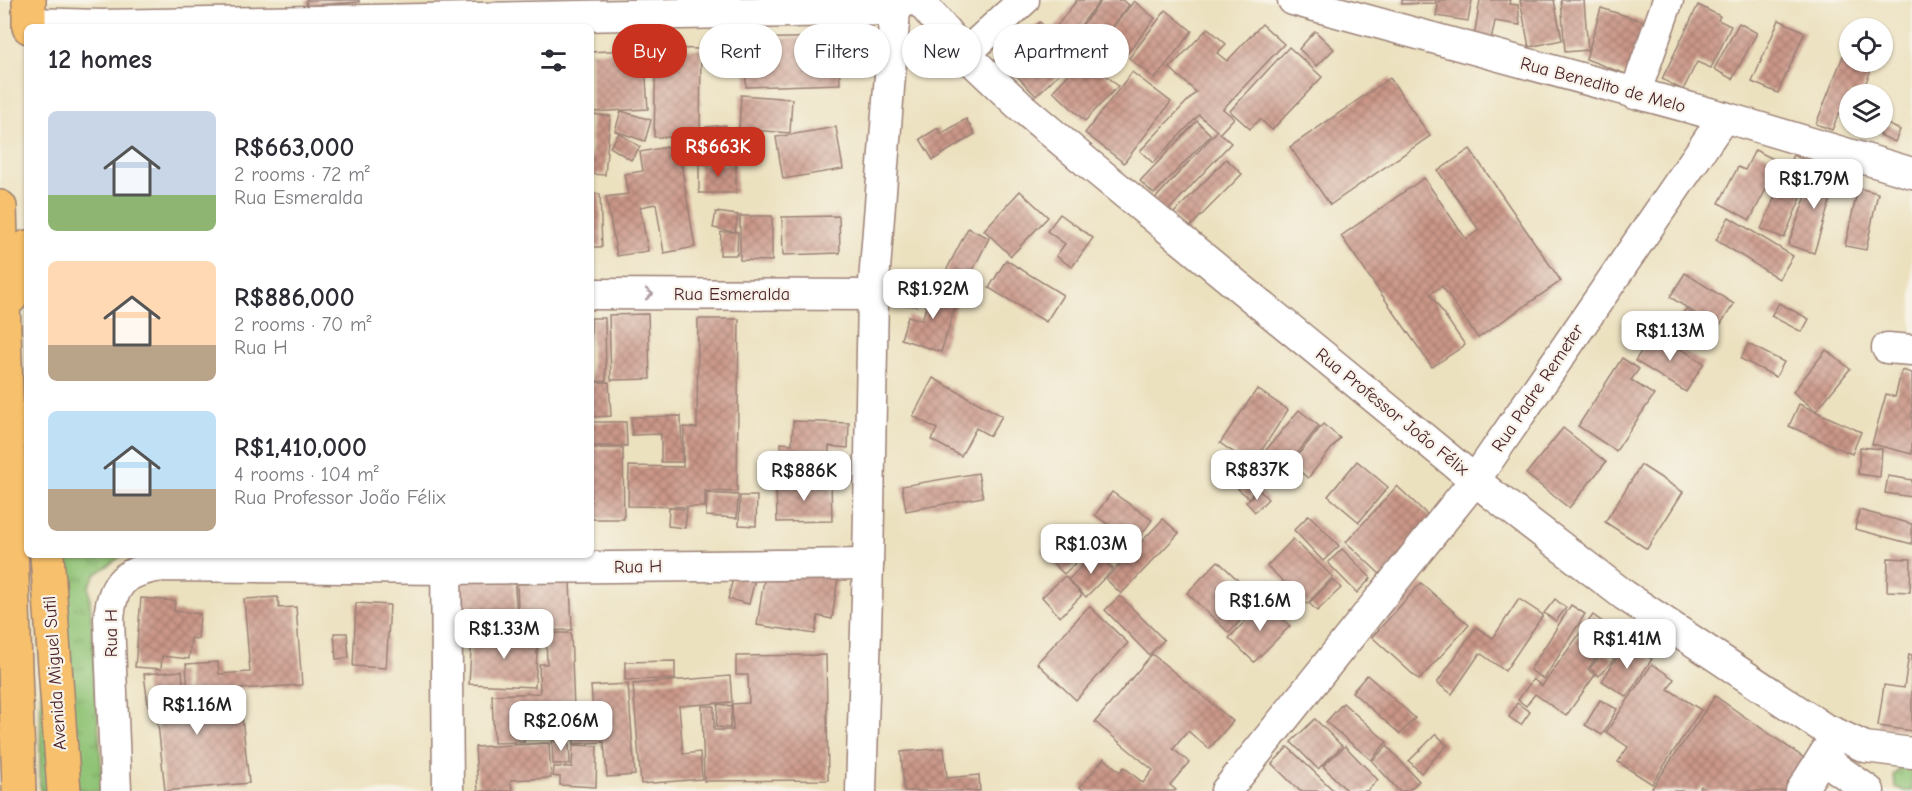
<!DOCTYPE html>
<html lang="en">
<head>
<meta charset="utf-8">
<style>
	:root { --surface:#fff; --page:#f7f7f7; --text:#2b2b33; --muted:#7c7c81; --accent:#c8321e }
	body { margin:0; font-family:"Comic Neue",sans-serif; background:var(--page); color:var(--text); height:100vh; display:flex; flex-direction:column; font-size:22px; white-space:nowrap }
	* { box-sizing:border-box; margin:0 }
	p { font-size:20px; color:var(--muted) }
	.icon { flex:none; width:33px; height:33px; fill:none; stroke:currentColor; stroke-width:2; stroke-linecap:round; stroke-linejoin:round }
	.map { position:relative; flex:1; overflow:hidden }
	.side { position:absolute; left:24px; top:24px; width:570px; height:534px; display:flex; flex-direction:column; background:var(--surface); border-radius:9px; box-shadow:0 2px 4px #0004 }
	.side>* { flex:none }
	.top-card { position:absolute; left:612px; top:24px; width:570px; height:54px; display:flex; gap:12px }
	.buttons { position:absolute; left:1839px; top:18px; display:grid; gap:12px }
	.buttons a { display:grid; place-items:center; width:54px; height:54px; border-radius:50%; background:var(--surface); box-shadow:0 2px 4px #0004; font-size:30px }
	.price { position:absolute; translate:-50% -51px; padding:0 14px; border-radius:12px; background:#fff; color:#222; font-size:20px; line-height:39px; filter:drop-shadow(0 2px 3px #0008) }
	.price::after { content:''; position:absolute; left:50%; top:36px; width:18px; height:14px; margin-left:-9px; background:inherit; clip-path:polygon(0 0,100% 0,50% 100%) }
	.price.on { background:var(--accent); color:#fff }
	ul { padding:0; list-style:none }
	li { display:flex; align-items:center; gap:18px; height:150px; padding:0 24px }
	li span { display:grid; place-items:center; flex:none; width:168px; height:120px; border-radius:9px; color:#555 }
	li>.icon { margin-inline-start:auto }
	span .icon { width:72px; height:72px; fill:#fffc; stroke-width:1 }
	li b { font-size:26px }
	h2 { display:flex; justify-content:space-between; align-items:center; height:72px; padding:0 24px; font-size:26px }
	.chip { padding:0 21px; border-radius:27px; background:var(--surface); box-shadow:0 2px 4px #0004; font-size:21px; line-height:54px }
	.chip.on { background:var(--accent); color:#fff }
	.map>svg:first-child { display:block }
	.grass { fill:url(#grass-dots); stroke:#6c7150; stroke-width:1.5 }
	.park { fill:url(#park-tufts); stroke:#6c7150; stroke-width:1.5 }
	.building { fill:url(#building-cross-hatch) }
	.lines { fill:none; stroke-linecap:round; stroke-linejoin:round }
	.minor-casing { stroke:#9b8075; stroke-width:33 }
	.major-casing { stroke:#9b8075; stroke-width:36 }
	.highway-casing { stroke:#9b8075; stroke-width:36 }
	.minor { stroke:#fff; stroke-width:30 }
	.major { stroke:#f7c06c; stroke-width:33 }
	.highway { stroke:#f7c06c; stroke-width:33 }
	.oneway { stroke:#ae9aa0 }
	.labels { text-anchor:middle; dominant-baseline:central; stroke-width:4.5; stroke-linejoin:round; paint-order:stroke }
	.street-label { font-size:18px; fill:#4a1f2b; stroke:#f7f3e8 }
</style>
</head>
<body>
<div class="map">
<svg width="1912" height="791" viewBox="0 0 1912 791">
	<defs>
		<pattern id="grass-dots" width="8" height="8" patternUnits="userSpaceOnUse" patternTransform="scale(1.5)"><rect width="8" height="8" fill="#8fc374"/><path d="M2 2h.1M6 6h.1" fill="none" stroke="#779e5f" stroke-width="1.8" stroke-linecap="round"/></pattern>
		<pattern id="park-tufts" width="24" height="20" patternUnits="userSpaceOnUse" patternTransform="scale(1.5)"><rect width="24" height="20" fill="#8fc374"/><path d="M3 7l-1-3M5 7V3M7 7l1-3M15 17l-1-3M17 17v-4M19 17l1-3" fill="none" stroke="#779e5f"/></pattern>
		<pattern id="building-cross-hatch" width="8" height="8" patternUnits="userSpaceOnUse" patternTransform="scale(1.5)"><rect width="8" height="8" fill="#ca9788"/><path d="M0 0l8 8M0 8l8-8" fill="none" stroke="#a67b6f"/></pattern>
	</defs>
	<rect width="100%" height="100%" fill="#f7f3e8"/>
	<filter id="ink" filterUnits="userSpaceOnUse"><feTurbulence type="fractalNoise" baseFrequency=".0167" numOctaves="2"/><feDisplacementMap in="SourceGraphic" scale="12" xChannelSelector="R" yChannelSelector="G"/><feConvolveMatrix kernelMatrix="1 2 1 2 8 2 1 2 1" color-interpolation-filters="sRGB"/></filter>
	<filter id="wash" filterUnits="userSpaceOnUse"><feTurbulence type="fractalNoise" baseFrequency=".008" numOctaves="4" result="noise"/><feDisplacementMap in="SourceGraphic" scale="24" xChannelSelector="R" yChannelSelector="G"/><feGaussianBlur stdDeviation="1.35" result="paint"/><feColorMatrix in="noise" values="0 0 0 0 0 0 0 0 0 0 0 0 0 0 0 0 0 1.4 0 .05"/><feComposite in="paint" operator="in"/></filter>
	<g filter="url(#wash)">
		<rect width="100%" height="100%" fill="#ece1bf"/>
		<path class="grass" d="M41,619L54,791H40Z"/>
		<g class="park">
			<path d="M123,555L95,575L89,586L103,791H73L51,556Z"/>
			<path d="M1904,765H1912V791H1904L1895,787L1894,775Z"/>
		</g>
		<g id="blocks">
			<g class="building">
				<path d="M306,0H359V2L307,6Z"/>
				<path d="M1077,0H1096L1099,2L1067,43L1052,32Z"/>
				<path d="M1102,0H1122L1129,5L1098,46L1078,31Z"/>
				<path d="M1402,0H1436V3L1402,4Z"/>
				<path d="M1439,0H1472L1468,21L1436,16Z"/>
				<path d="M1480,0H1510L1509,4L1518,5L1520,25L1495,21L1491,40L1474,37Z"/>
				<path d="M1520,0H1554L1562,40L1529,47Z"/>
				<path d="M1561,0H1584L1588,50L1565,52Z"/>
				<path d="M1134,1L1155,18L1126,55L1105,37Z"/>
				<path d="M1698,5L1720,16L1718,20L1731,26L1711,68L1697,62L1683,90L1662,79Z"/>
				<path d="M1601,8L1645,22L1628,75L1586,59Z"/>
				<path d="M1166,10L1192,31L1155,79L1129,58Z"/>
				<path d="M1779,20L1805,32L1778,93L1752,82Z"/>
				<path d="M1040,22L1075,58L1036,96L1001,59Z"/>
				<path d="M1739,23L1757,33L1732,79L1714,69Z"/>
				<path d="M1262,24L1284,44L1223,109L1234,118L1220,133L1231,143L1166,213L1153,201L1217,131L1199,115L1153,163L1140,151L1196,92L1170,68L1208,28L1226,44L1217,53L1227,61Z"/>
				<path d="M1315,31L1334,49L1317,66L1299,49Z"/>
				<path d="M838,37L840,84L746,87L745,39Z"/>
				<path d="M1095,46L1109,59L1100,70L1118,86L1085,121L1053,91Z"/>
				<path d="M1289,47L1322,77L1272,130L1260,119L1250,129L1230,111Z"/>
				<path d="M656,48L701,49L700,138L654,137Z"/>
				<path d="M644,49L648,109L591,112V52Z"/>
				<path d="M1843,56L1850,59V62H1857L1872,68L1861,94H1850V117L1839,113L1832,130L1816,124Z"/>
				<path d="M1132,72L1171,102L1124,163L1085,133Z"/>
				<path d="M1390,78L1430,136L1330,205L1290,147Z"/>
				<path d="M741,95L792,99L790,133L739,129Z"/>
				<path d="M621,111L651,120L645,141L615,131Z"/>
				<path d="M591,114L610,116L605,175L591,174Z"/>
				<path d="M966,119L975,134L933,160L920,139L938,128L941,134Z"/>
				<path d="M1197,121L1211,135L1154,194L1140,181Z"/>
				<path d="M1885,123L1900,130L1895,142L1880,135Z"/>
				<path d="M726,125L728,146L708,148L706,127Z"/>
				<path d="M836,127L843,169L783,179L776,137Z"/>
				<path d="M619,133L640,147L631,160L610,147Z"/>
				<path d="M678,145L695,247L664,253L656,204L640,207L648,251L617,256L606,197L628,194L624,174L643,171L640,152Z"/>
				<path d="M1470,149L1561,281L1478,338L1442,286L1430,294L1465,345L1432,367L1341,236L1424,178L1466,239L1479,230L1438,171Z"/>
				<path d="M1755,150L1780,162L1750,220L1719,203L1738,167L1745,170Z"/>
				<path d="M1793,155L1815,164L1784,238L1761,229Z"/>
				<path d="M1226,159L1242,174L1187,230L1172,215Z"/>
				<rect x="699" y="164" width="37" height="29"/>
				<path d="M1817,166L1839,172L1814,253L1788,245Z"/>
				<path d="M1858,188L1878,193L1866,250L1845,246Z"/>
				<path d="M1020,191L1048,217L1011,256L984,230Z"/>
				<path d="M591,194H600L602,247H591Z"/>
				<path d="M716,212L738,215L735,232L713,228Z"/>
				<path d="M1060,214L1093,238L1072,267L1056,256L1065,244L1047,231Z"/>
				<path d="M740,216H772V261L740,260Z"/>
				<path d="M839,216L840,253L783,255L782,217Z"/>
				<path d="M1729,217L1793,256L1779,279L1716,240Z"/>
				<path d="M968,228L989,238L967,282L946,271Z"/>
				<path d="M721,232H738L737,255H720Z"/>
				<path d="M1006,260L1063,295L1046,322L989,288Z"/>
				<path d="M1685,273L1734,304L1718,328L1670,297Z"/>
				<path d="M893,279L918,280L917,306L892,304Z"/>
				<path d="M933,285L960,293L941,352L901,339L908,316L922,320Z"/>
				<path d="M1779,303L1809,319L1802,332L1771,316Z"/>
				<path d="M1686,309L1714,330L1702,345L1674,324Z"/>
				<path d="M648,314L650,379L611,380L609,315Z"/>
				<path d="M591,318H605L606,381H591Z"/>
				<path d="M698,319H739L737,492L705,491V507L628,506L629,466L683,467L684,427L697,428Z"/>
				<path d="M1653,332L1704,363L1686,392L1635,361Z"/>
				<path d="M1748,344L1784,362L1776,377L1741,359Z"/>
				<path d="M1826,350L1850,369L1816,411L1793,392Z"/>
				<path d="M1622,358L1639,369L1631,380L1654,395L1616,451L1578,426Z"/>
				<path d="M1902,370L1912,373V454L1872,444L1886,394L1895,397Z"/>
				<path d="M933,378L1002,416L990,436L976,428L961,456L931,440L937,429L913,416Z"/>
				<path d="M609,382L611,416L591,417V383Z"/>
				<path d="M1257,389L1288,410L1252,465L1220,443Z"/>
				<path d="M1799,404L1861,432L1852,454L1789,426Z"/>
				<path d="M1299,410L1319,426L1283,471L1262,455Z"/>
				<path d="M681,416L682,462H661V434L632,435L631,417Z"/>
				<path d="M793,421L849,423L848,448L829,446L828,474L780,472L781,443L792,444Z"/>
				<path d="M591,422H626L627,446H591Z"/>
				<path d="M1323,424L1340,438L1308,478L1291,464Z"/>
				<path d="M1563,428L1606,462L1569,508L1526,474Z"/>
				<path d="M1860,447L1882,449L1880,477L1858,474Z"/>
				<path d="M591,448H623L624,519H591Z"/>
				<path d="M1357,461L1388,487L1359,522L1328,496Z"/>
				<path d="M1261,462L1272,470L1249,498L1238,489Z"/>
				<path d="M1641,465L1683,492L1647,549L1605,522Z"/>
				<path d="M978,473L983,497L906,511L902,486Z"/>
				<path d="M1888,476L1912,480V497L1885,493Z"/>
				<path d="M831,481L832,521L777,522L776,482Z"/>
				<path d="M1397,486L1434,521L1383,577L1346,542Z"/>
				<path d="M1259,490L1268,499L1255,512L1246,502Z"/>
				<path d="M1112,492L1152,520L1135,544L1095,515Z"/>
				<path d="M707,493L738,495L737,518L706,516Z"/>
				<path d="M740,496H757L756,526L739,525Z"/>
				<path d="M669,508L687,509L685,528L668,526Z"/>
				<path d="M1859,510L1912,524V544L1855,529Z"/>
				<path d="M1309,515L1339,546L1323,561L1294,530Z"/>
				<path d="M1163,519L1179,533L1121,594L1106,579Z"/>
				<path d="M1066,527L1089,550L1064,574L1041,551Z"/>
				<path d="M1114,530L1134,548L1118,566L1098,548Z"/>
				<path d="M1293,539L1333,577L1307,604L1267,566Z"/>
				<path d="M1342,549L1371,578L1357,593L1328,563Z"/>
				<path d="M1096,552L1113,569L1086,597L1068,580Z"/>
				<path d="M1888,558L1911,559L1910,592L1887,591Z"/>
				<path d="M1218,561L1259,600L1229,633L1187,593Z"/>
				<path d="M766,566L838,577L832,619L818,616L815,634L757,625Z"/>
				<path d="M735,570L756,575L749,604L728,599Z"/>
				<path d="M514,575L518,630L465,634L460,579Z"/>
				<path d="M1065,576L1082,595L1060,617L1042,597Z"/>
				<path d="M1333,580L1341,588L1317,611L1309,603Z"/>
				<path d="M570,582L572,630L519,632L517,584Z"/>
				<path d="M1421,583L1469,625L1419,680L1372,637Z"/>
				<path d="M1120,596L1164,640L1149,655L1105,610Z"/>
				<path d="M278,597L279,608L296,607L302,685L188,692L186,664L218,662L219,674L250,672L244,599Z"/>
				<path d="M141,598L175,601L174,611L200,614L198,639L191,638L189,659L162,656L161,669L135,667Z"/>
				<path d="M1519,599L1543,615L1505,671L1480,653L1452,694L1437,683L1476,627L1493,638Z"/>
				<path d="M1555,599L1566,608L1556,621L1544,613Z"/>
				<path d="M1265,601L1290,626L1254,662L1229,638Z"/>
				<path d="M356,603L390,605L386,668L353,666Z"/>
				<path d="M1571,605L1585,614L1544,679L1530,670Z"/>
				<path d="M1089,606L1128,643L1076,700L1037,663Z"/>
				<path d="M1593,615L1615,631L1588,669L1595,675L1566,716L1535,694L1526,706L1518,700L1533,679L1542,686Z"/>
				<path d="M334,633H347L349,658L336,659Z"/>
				<path d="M546,633H571L574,709H547L548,725L523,726L524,742L494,743L492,695L540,693L539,664H547Z"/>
				<path d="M472,634L538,637L535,687L469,684Z"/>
				<path d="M1626,643L1652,659L1627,697L1602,681Z"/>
				<path d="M1605,651L1614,659L1599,676L1590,668Z"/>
				<path d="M1152,654L1233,721L1209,749L1188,731L1173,749L1189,762L1170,785L1176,790L1175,791H1085L1080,787L1104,758L1120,772L1124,767L1143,783L1153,770L1095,722Z"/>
				<path d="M1909,654L1912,655V731L1878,726L1884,685L1904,688Z"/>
				<path d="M826,655L828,780L704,781L702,706H714V730H733L732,704L749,703L748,675H736V656Z"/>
				<path d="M675,661V679L625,680V662Z"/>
				<path d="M1652,664L1674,679L1668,689L1701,710L1652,784L1618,762L1628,747L1606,732Z"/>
				<path d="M182,671L185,703L240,698L249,783L165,791L156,705H148L144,674Z"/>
				<path d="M1367,675L1415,718L1400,734L1352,692Z"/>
				<path d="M730,676L732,702L679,706L683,754L700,752L702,779L641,784L633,684Z"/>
				<path d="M628,684L635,775L607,777L604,742L574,744L573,724L594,722L591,686Z"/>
				<path d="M1715,696L1814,765L1795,791H1708L1701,786L1698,791H1650Z"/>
				<path d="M1600,700L1617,709L1602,735L1585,725Z"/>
				<path d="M1343,703L1387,742L1371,760L1326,722Z"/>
				<path d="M1517,703L1530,712L1521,725L1509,717Z"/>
				<path d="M718,704L732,706L730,728L716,727Z"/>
				<path d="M1315,719L1342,746L1318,769L1291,742Z"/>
				<path d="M1436,734L1447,745L1421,773L1409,761Z"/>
				<path d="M552,741H569L570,764H553Z"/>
				<path d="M549,743L551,778L511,780L512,791H478L475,747Z"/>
				<path d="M573,745L597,746L596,787L560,785V777L553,776L554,767H572Z"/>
				<path d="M1345,746L1378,780L1367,791H1347L1323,766Z"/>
				<path d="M1387,746L1419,781L1408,791H1399L1372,761Z"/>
				<path d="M1288,747L1332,789L1331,791H1300L1272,764Z"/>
				<path d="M944,748L947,778L979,775L980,791H904L901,752Z"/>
			</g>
		</g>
	</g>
	<g filter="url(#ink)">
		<use href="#blocks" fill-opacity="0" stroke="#9b8075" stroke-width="1.5"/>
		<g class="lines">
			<g class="minor-casing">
				<g id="minor">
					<path d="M919,0L965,54L1019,105L1089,164L1492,494L1624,595L1822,727L1865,747L1912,753"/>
					<path d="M1293,0L1724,117L1912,173"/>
					<path d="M29,23L101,25L895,10"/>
					<path d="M965,54L1024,0"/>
					<path d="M1635,94L1668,0"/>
					<path d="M591,294L873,295"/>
					<path d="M1887,348L1912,350"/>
					<path d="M446,555L448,791"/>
					<path d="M1822,758L1869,791"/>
					<path d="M116,791L109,619C112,580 127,571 163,566L447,569L868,564"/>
					<path d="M861,791L868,564L873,295L895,10L906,0"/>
					<path d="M1226,791L1475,480L1724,117"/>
					<path d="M1801,791L1837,734"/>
				</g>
			</g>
			<g class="major-casing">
				<g id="major">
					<path d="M29,0V27"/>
					<path d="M47,555L64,791"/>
				</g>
			</g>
			<g class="highway-casing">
				<g id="highway">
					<path d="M0,207L19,791"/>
					<path d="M11,297L27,247"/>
				</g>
			</g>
			<use href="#minor" class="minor"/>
			<use href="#major" class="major"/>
			<use href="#highway" class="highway"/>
		</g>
		<defs><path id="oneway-chevron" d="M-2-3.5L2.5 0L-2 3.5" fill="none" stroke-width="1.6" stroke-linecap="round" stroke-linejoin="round" transform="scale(1.5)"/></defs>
		<use class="oneway" href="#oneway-chevron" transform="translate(649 294)"/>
	</g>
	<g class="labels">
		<g class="street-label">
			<text transform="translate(1603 85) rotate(15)">Rua Benedito de Melo</text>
			<text x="732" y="294">Rua Esmeralda</text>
			<text transform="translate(1538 388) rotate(-56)">Rua Padre Remeter</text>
			<text transform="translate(1392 412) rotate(39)">Rua Professor João Félix</text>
			<text transform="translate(638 567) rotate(-1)">Rua H</text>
			<text transform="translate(111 633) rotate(-90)">Rua H</text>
			<text transform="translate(55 673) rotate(-94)">Avenida Miguel Sutil</text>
		</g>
	</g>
</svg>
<div class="buttons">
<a><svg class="icon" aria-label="locate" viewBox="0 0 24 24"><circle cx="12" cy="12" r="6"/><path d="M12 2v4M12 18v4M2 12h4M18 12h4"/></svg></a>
<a><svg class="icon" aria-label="layers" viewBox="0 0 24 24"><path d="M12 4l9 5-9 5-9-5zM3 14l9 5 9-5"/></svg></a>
</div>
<b class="price on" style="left:718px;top:178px">R$663K</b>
<b class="price" style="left:1814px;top:210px">R$1.79M</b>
<b class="price" style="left:933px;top:320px">R$1.92M</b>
<b class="price" style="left:1670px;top:362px">R$1.13M</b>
<b class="price" style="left:1257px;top:501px">R$837K</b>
<b class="price" style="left:804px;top:502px">R$886K</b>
<b class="price" style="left:1091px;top:575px">R$1.03M</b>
<b class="price" style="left:1260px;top:632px">R$1.6M</b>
<b class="price" style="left:504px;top:660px">R$1.33M</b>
<b class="price" style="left:1627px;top:670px">R$1.41M</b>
<b class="price" style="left:197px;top:736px">R$1.16M</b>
<b class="price" style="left:561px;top:752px">R$2.06M</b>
<div class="top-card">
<a class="chip on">Buy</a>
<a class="chip">Rent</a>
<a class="chip">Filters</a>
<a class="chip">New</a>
<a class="chip">Apartment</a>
</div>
<section class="side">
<h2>12 homes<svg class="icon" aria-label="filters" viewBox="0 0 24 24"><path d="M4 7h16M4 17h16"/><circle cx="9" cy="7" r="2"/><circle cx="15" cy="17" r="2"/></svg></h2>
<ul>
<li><span style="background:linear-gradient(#c9d6e8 70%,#8fb573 0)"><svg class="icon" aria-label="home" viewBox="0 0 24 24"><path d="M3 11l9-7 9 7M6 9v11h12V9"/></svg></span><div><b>R$663,000</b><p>2 rooms · 72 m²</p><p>Rua Esmeralda</p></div></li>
<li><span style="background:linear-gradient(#ffd9b3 70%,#b9a48a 0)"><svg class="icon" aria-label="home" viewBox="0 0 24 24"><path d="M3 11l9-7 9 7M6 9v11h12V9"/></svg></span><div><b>R$886,000</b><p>2 rooms · 70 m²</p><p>Rua H</p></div></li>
<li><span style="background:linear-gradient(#bfe0f5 65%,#b9a48a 0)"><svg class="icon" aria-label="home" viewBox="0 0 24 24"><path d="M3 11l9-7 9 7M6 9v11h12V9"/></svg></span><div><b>R$1,410,000</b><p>4 rooms · 104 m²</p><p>Rua Professor João Félix</p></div></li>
</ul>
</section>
</div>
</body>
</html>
